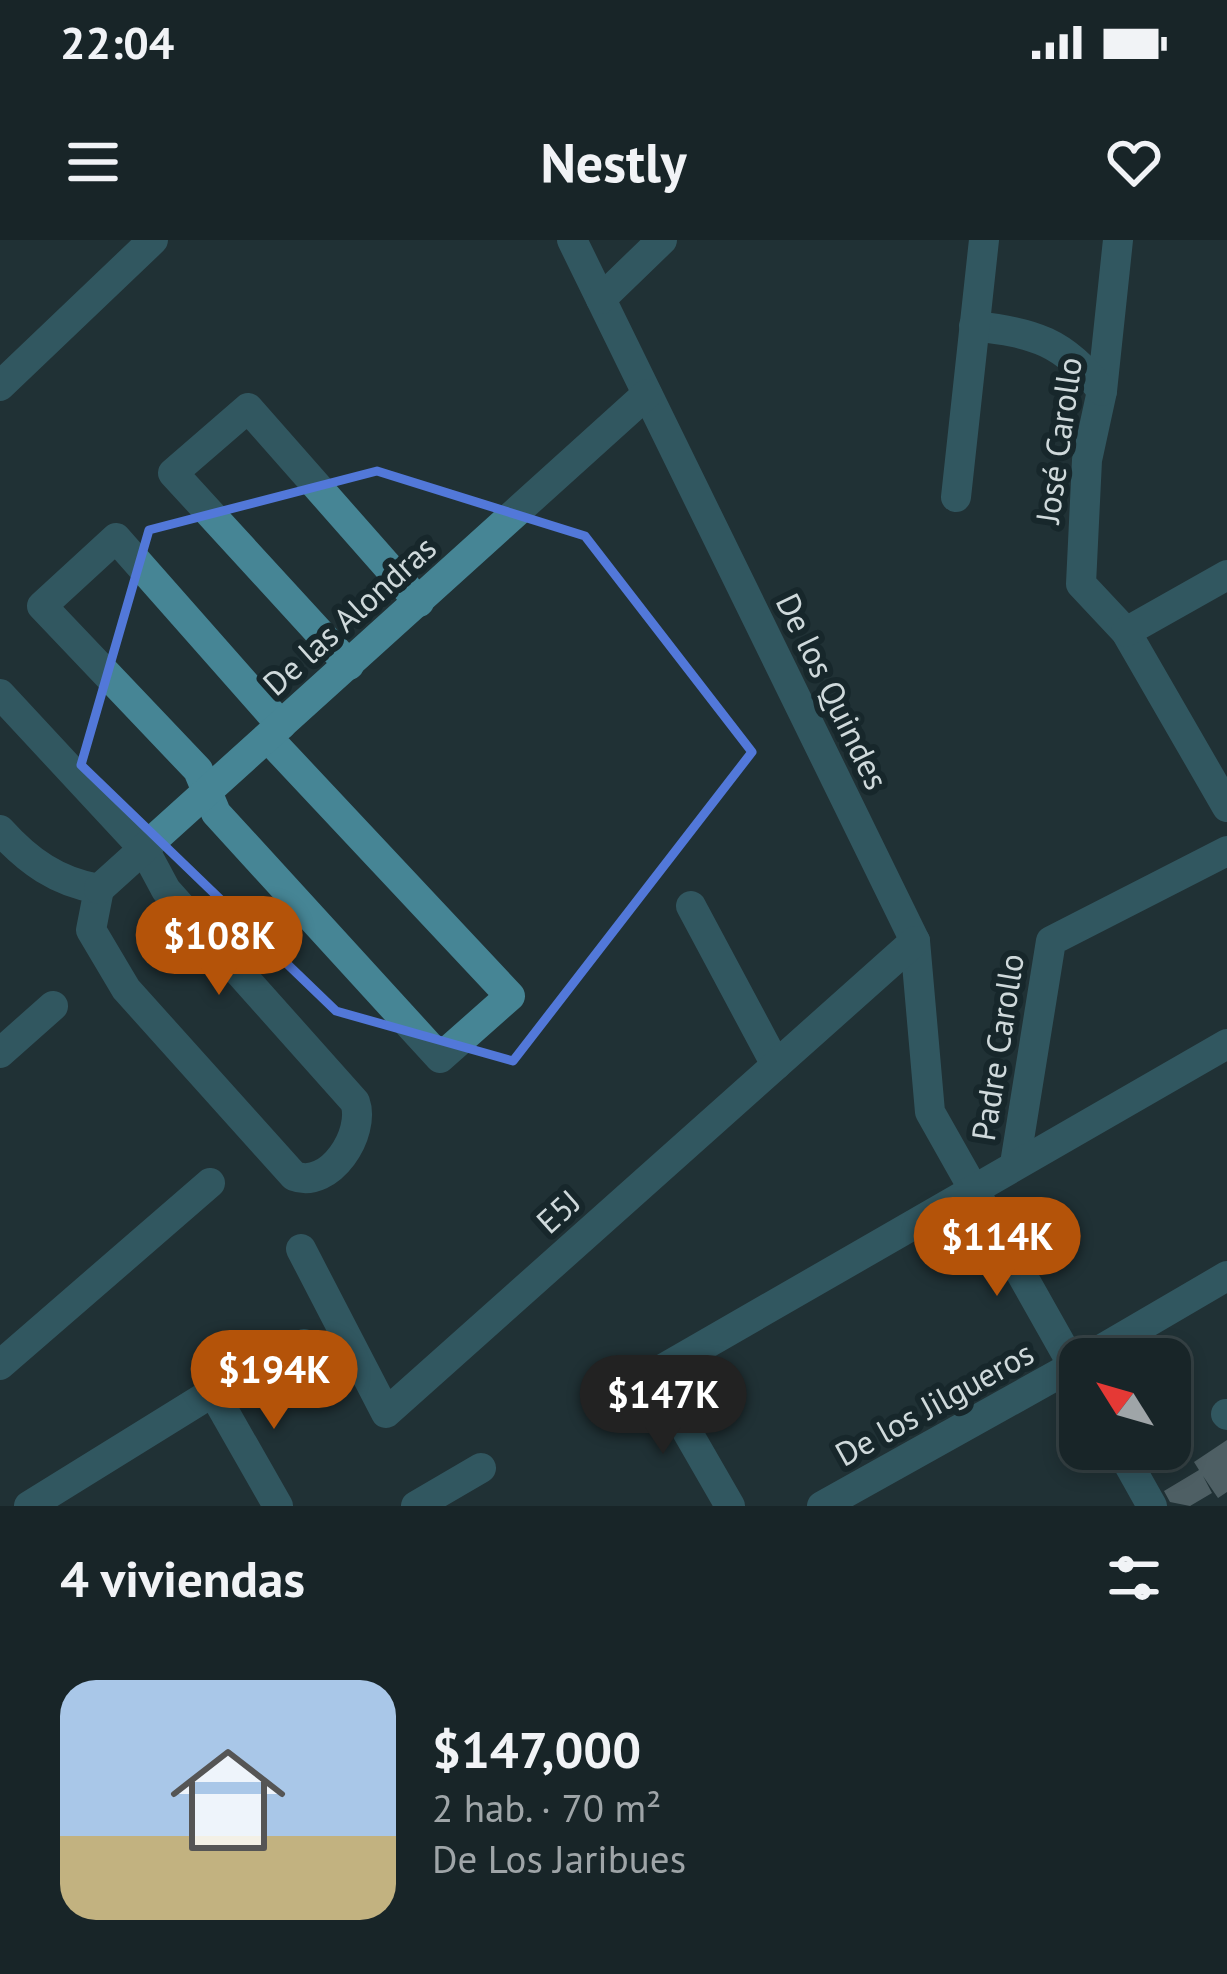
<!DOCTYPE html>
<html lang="es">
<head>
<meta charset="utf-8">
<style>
	:root { --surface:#182528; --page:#212d30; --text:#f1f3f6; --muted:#9fa5a8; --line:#364245; --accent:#b45309 }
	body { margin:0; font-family:"PT Sans",sans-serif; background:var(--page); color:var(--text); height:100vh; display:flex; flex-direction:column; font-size:45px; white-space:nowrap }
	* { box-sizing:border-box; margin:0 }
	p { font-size:39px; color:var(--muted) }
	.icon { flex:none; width:66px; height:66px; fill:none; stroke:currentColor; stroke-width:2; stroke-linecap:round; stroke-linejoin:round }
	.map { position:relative; height:1266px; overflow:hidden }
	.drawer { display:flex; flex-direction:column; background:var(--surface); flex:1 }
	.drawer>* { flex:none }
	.needle { width:78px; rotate:307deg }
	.fabs { position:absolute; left:1059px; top:1098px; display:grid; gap:24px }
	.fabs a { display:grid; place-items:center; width:132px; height:132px; border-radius:24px; background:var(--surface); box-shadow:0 6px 18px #0003,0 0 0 3px var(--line); font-size:60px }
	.price { position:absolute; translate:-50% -102px; padding:0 27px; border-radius:42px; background:var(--accent); color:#fff; font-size:39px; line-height:78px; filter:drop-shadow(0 3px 6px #0008) }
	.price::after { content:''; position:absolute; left:50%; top:72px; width:36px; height:27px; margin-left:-18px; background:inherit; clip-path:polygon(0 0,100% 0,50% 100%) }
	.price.on { background:#222; color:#fff }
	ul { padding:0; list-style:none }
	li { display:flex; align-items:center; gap:36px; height:300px; padding:0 60px }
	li+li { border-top:3px solid var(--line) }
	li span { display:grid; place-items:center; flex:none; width:336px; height:240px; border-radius:36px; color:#555 }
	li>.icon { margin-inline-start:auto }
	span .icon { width:144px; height:144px; fill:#fffc; stroke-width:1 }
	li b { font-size:51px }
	h2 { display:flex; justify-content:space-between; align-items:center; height:144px; padding:0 60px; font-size:51px }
	.status { display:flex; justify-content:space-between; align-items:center; height:84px; padding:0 60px; background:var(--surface); direction:ltr }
	.status svg { height:33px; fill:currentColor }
	header { display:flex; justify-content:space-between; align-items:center; height:156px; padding:0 60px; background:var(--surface); font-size:54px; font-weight:700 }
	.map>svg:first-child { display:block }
	.building { fill:#85989e }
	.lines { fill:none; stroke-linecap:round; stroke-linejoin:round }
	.minor { stroke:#468595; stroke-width:30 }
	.marked { fill:none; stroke:#5278d9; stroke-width:9; stroke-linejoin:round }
	.labels { text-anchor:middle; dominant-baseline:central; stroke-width:12; stroke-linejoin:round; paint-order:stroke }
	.street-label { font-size:33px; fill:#cfd9db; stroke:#17272b }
</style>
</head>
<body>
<div class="status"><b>22:04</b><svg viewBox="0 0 49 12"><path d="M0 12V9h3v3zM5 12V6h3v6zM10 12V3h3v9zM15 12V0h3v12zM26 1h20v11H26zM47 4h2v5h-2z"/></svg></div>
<header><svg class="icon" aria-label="menu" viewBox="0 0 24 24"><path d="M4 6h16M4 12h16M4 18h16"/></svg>Nestly<svg class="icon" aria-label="heart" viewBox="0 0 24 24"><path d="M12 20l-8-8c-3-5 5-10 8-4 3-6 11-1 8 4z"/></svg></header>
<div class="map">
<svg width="1227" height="1266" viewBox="0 0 1227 1266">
	<rect width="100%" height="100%" fill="#203135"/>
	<path class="building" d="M1227,1200V1252L1218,1258L1203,1236L1212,1253L1190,1266L1170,1262L1164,1251L1199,1230L1194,1222Z"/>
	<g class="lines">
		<g class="minor">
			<path d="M572,0L915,701L930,872L1080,1138"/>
			<path d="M1118,0L1102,151L1087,220L1081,344L1126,392L1227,567"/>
			<path d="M601,59L662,0"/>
			<path d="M974,86C1034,93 1064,101 1102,151"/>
			<path d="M0,146L153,0"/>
			<path d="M956,257L984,0"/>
			<path d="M1126,392L1227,335"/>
			<path d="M349,425L173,233L248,168L419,362"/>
			<path d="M0,454L144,609L166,650L355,862C366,893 330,950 294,936L126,749L91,690L99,649"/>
			<path d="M268,498L510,756L440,818L216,573L198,530L42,366L116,298L281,485"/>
			<path d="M0,590C28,621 57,642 99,649"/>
			<path d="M99,649L647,154"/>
			<path d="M691,666L776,825"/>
			<path d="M0,813L53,766"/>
			<path d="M1015,924L1051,701L1227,611"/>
			<path d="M301,1009L386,1173L915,701"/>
			<path d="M1085,1119L1227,1036"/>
			<path d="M0,1125L210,943"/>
			<path d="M213,1152L278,1266"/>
			<path d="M1226,1174L1227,1175"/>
			<path d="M1120,1209L1152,1266"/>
			<path d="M29,1266L213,1152L304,1104"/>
			<path d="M416,1266L481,1228"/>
			<path d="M730,1266L654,1134L1227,804"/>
			<path d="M822,1266L1080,1122"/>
		</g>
	</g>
	<path d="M0 0H1227V1266H0ZM377,231L585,296L752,512L513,821L336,771L81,525L149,290Z" fill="#203135" fill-opacity=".55" fill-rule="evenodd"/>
	<path class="marked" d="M377,231L585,296L752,512L513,821L336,771L81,525L149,290Z"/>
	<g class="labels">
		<g class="street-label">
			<text transform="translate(1058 200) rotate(-82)">José Carollo</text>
			<text transform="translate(349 375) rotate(-42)">De las Alondras</text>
			<text transform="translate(833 451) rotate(64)">De los Quindes</text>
			<text transform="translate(997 807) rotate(-81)">Padre Carollo</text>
			<text transform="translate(558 971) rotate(-42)">E5J</text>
			<text transform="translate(934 1163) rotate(-29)">De los Jilgueros</text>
		</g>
	</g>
</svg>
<div class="fabs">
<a><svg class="needle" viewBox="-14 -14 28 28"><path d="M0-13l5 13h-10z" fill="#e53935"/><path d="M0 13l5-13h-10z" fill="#9fa5a8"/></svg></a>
</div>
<b class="price" style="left:219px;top:758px">$108K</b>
<b class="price" style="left:997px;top:1059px">$114K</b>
<b class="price" style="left:274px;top:1192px">$194K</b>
<b class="price on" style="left:663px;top:1217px">$147K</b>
</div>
<section class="drawer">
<h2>4 viviendas<svg class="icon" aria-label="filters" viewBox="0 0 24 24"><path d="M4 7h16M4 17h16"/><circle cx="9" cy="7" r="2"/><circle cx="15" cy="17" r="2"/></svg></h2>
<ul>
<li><span style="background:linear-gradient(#a9c7e8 65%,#c2b280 0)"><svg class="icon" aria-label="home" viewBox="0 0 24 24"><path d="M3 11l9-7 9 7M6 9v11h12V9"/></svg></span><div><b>$147,000</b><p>2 hab. · 70 m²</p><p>De Los Jaribues</p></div></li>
</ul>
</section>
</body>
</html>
